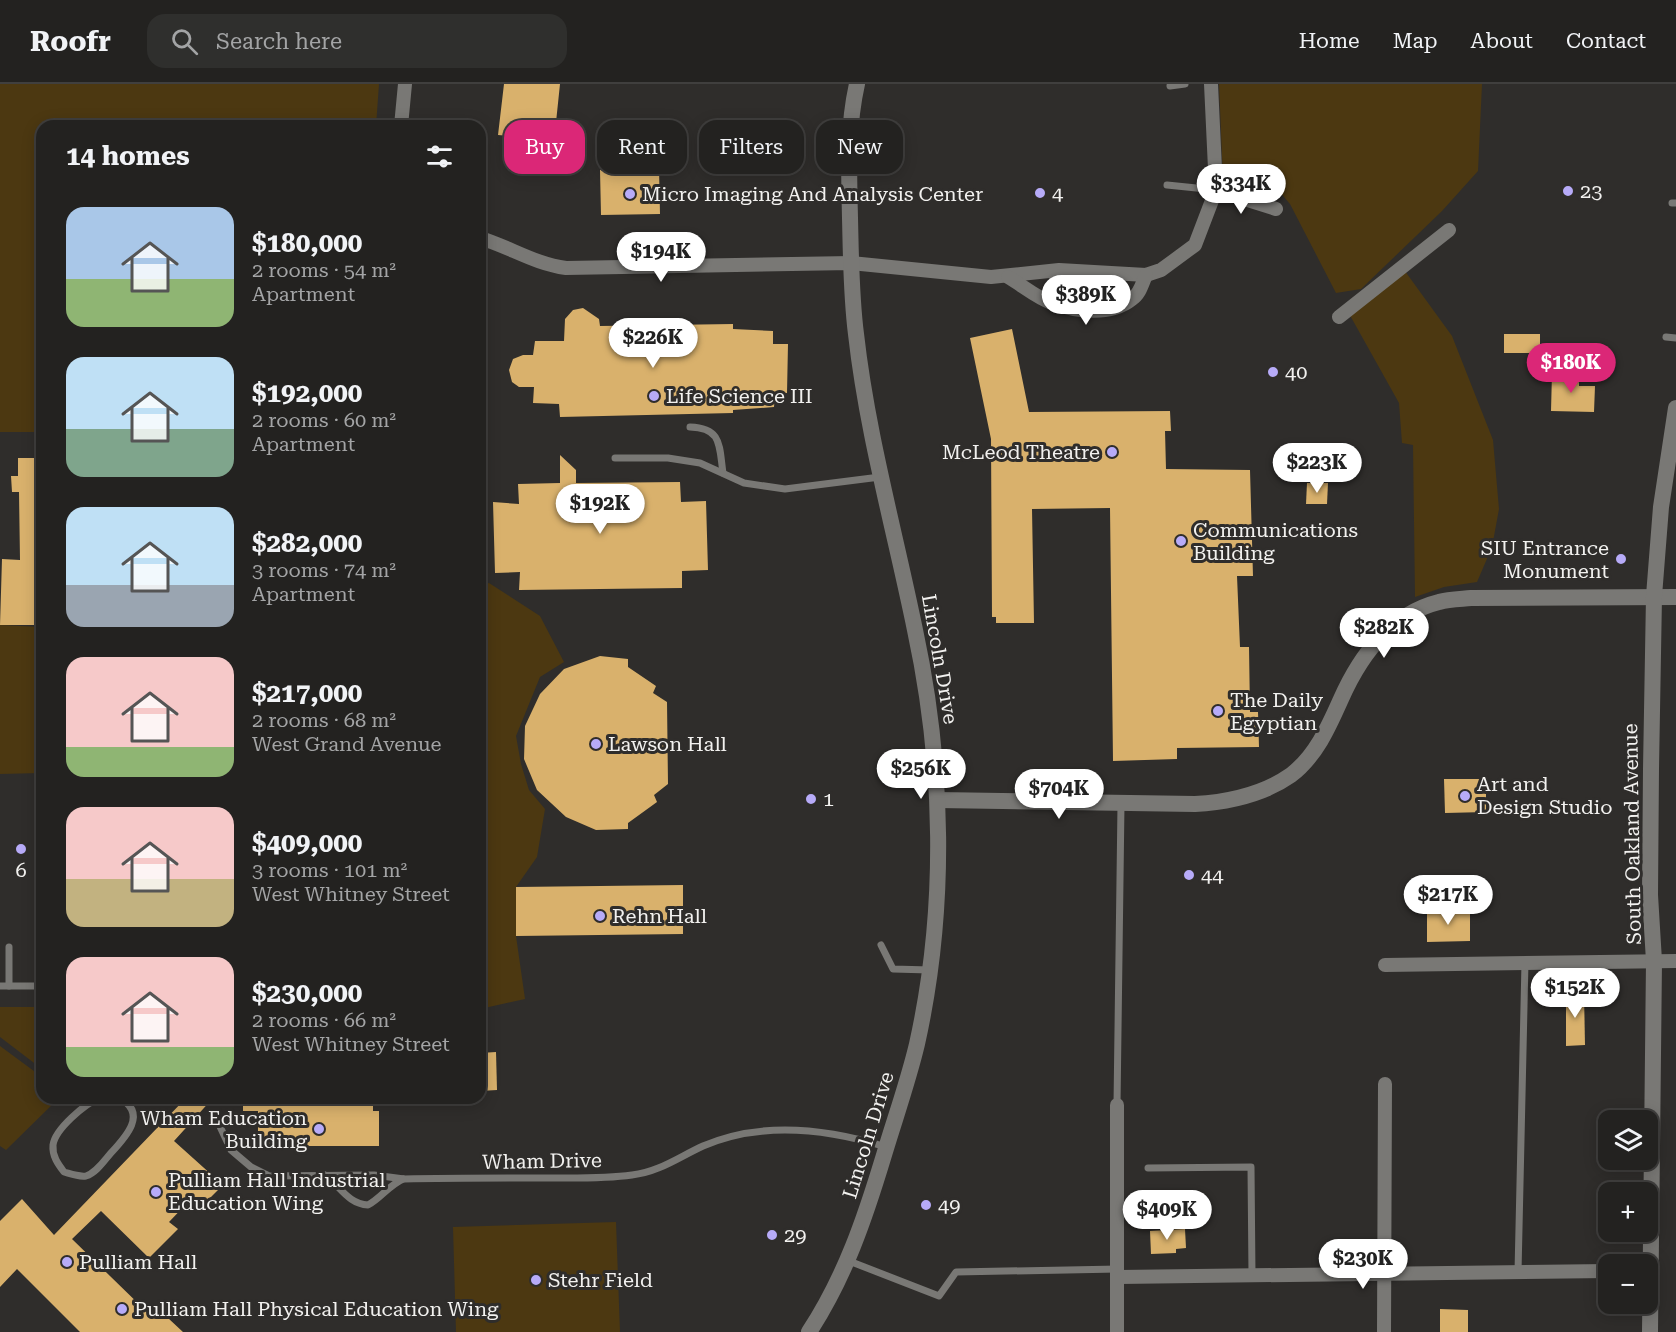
<!DOCTYPE html>
<html lang="en">
<head>
<meta charset="utf-8">
<style>
	:root { --surface:#232220; --page:#2f2f2d; --text:#f1f3f6; --muted:#a3a4a5; --line:#403f3e; --accent:#db2777 }
	body { margin:0; font-family:"Roboto Serif",serif; background:var(--page); color:var(--text); height:100vh; display:flex; flex-direction:column; font-size:22px; white-space:nowrap }
	* { box-sizing:border-box; margin:0 }
	p { font-size:20px; color:var(--muted) }
	.icon { flex:none; width:33px; height:33px; fill:none; stroke:currentColor; stroke-width:2; stroke-linecap:round; stroke-linejoin:round }
	.map { position:relative; flex:1; overflow:hidden }
	.panel { position:absolute; left:36px; top:36px; width:450px; height:984px; display:flex; flex-direction:column; background:var(--surface); border-radius:18px; box-shadow:0 3px 15px #0003,0 0 0 2px var(--line) }
	.panel>* { flex:none }
	.top-card { position:absolute; left:504px; top:36px; width:570px; height:54px; display:flex; gap:12px }
	.fabs { position:absolute; left:1598px; top:1026px; display:grid; gap:12px }
	.fabs a { display:grid; place-items:center; width:60px; height:60px; border-radius:12px; background:var(--surface); box-shadow:0 3px 15px #0003,0 0 0 2px var(--line); font-size:30px }
	.price { position:absolute; translate:-50% -51px; padding:0 14px; border-radius:21px; background:#fff; color:#222; font-size:20px; line-height:39px; filter:drop-shadow(0 2px 3px #0008) }
	.price::after { content:''; position:absolute; left:50%; top:36px; width:18px; height:14px; margin-left:-9px; background:inherit; clip-path:polygon(0 0,100% 0,50% 100%) }
	.price.selected { background:var(--accent); color:#fff }
	ul { padding:0; list-style:none }
	li { display:flex; align-items:center; gap:18px; height:150px; padding:0 30px }
	li span { display:grid; place-items:center; flex:none; width:168px; height:120px; border-radius:18px; color:#555 }
	li>.icon { margin-inline-start:auto }
	span .icon { width:72px; height:72px; fill:#fffc; stroke-width:1 }
	li b { font-size:26px }
	h2 { display:flex; justify-content:space-between; align-items:center; height:72px; padding:0 30px; font-size:26px }
	.pill { padding:0 21px; border-radius:18px; background:var(--surface); box-shadow:0 3px 15px #0003,0 0 0 2px var(--line); font-size:21px; line-height:54px }
	.pill.selected { background:var(--accent); color:#fff }
	header { display:flex; align-items:center; gap:36px; box-sizing:border-box; height:84px; padding:0 30px; background:var(--surface); border-bottom:2px solid var(--line) }
	header strong { font-size:28px }
	nav { display:flex; gap:33px; margin-inline-start:auto; font-size:21px }
	.search { width:420px; height:54px; background:var(--page); display:flex; align-items:center; gap:15px; box-sizing:border-box; padding:0 21px; border-radius:18px; color:var(--muted); font-size:22px }
	.map>svg:first-child { display:block }
	.green { fill:#4c3811 }
	.building { fill:#d9b16c }
	.lines { fill:none; stroke-linecap:round; stroke-linejoin:round }
	.service { stroke:#797875; stroke-width:7 }
	.minor { stroke:#797875; stroke-width:14 }
	.tertiary { stroke:#797875; stroke-width:16 }
	.poi-dot { fill:#b7abf8; stroke:#2f2d2b; stroke-width:2 }
	.labels { text-anchor:middle; dominant-baseline:central; stroke-width:6; stroke-linejoin:round; paint-order:stroke }
	.poi-label { font-size:20px; fill:#f2f1ef; stroke:#2f2d2b; text-anchor:start }
	.street-label { font-size:20px; fill:#f2f1ef; stroke:#2f2d2b }
</style>
</head>
<body>
<header>
<strong>Roofr</strong>
<div class="search"><svg class="icon" aria-label="search" viewBox="0 0 24 24"><circle cx="10" cy="10" r="6"/><path d="M15 15l6 6"/></svg>Search here</div>
<nav><a>Home</a><a>Map</a><a>About</a><a>Contact</a></nav>
</header>
<div class="map">
<svg width="1676" height="1248" viewBox="0 0 1676 1248">
	<rect width="100%" height="100%" fill="#2f2d2b"/>
	<g class="green">
		<path d="M0,0H379L376,42H42V348H0Z"/>
		<path d="M1219,0H1482L1478,87L1442,127L1361,205L1336,209L1290,120L1278,106L1239,105L1223,96Z"/>
		<path d="M1402,183L1452,252L1493,356L1499,425L1492,463L1477,498L1444,503L1415,513L1413,361L1402,359L1399,319L1347,226Z"/>
		<path d="M489,499L540,532L564,578L540,593L516,652L521,680L529,706L545,725L537,773L516,803V852L525,915L480,925V500Z"/>
		<path d="M0,541L42,543V689L0,690Z"/>
		<path d="M0,923H42V985L0,953Z"/>
		<path d="M0,962L42,993V1014H59L6,1066L0,1062Z"/>
		<path d="M616,1138L620,1248H456L453,1143Z"/>
	</g>
	<g class="building">
		<path d="M504,0H560L553,67L509,63L510,52L498,51Z"/>
		<path d="M647,84H659L660,130L601,131L600,86L613,85V90L647,89Z"/>
		<path d="M583,224L599,235L600,242L733,240V245L773,247V260H788L787,309L775,310L774,323L733,326V329L560,333L559,320L533,319L534,303H519L512,298L509,286L513,275L523,271H533L535,257H564L565,235L573,226Z"/>
		<path d="M1012,245L1029,328L1170,327L1171,347H1165L1166,385L1250,386L1253,492H1237L1240,563H1249L1250,628H1258L1259,663L1177,664V675L1113,677L1110,424L1032,425L1034,539H996V533H992L991,355L970,254Z"/>
		<rect x="1504" y="250" width="36" height="19"/>
		<path d="M1552,289H1579V302H1595L1594,328L1551,327Z"/>
		<path d="M560,371L576,386V399L680,398L681,418L706,417L708,486L682,487V504L519,506L520,488L495,489L493,418L519,420L518,400L560,399Z"/>
		<path d="M18,374H42V541H0L2,475L20,476L19,408H12L11,392H18Z"/>
		<path d="M1307,399H1328L1327,420H1306Z"/>
		<path d="M600,572L628,575V583L656,602L653,609L667,618L668,700L654,711L657,718L628,739V745L596,746L566,733L537,706L524,675L525,642L540,610L564,585Z"/>
		<path d="M1444,695H1486V728L1445,729Z"/>
		<path d="M683,801V850L516,852V803Z"/>
		<path d="M1427,826H1470V857L1427,858Z"/>
		<path d="M1566,909H1584L1585,961L1566,962Z"/>
		<path d="M496,968L497,1006L480,1007V969Z"/>
		<path d="M186,1014H213L174,1057L223,1101L200,1124L190,1116L169,1138L178,1145L149,1174L101,1127L72,1155L148,1229L154,1221L183,1248H80L17,1185L0,1203V1137L22,1115L54,1151Z"/>
		<path d="M243,1014H373V1027H379V1062H258V1027H243Z"/>
		<path d="M1185,1145L1186,1164L1176,1165V1169L1151,1170L1150,1147Z"/>
		<path d="M1440,1225L1468,1226V1248H1440Z"/>
	</g>
	<g class="lines">
		<g class="service">
			<path d="M1170,2L1185,0"/>
			<path d="M1167,101L1216,106"/>
			<path d="M1672,119H1676"/>
			<path d="M1666,253L1676,254"/>
			<path d="M690,343C722,344 719,361 723,389"/>
			<path d="M615,374H668L700,379L744,399L785,405L880,393"/>
			<path d="M881,861L893,885L930,886"/>
			<path d="M9,863V902"/>
			<path d="M0,902H42"/>
			<path d="M99,1014C85,1020 55,1045 53,1061C52,1072 58,1080 64,1088C71,1090 78,1093 86,1092C96,1089 104,1077 110,1070C125,1054 149,1029 119,1014"/>
			<path d="M1117,1021L1121,720"/>
			<path d="M216,1034L231,1066L251,1083L269,1092L374,1091L404,1095C451,1094 498,1094 545,1094C574,1094 604,1095 632,1091C659,1088 679,1073 703,1062C761,1037 828,1045 886,1063"/>
			<path d="M1148,1084L1251,1083L1252,1191"/>
			<path d="M325,1091C340,1102 348,1120 368,1121C381,1114 388,1102 403,1095"/>
			<path d="M849,1177L939,1212L956,1188L1118,1185"/>
			<path d="M1518,1188L1525,878"/>
		</g>
		<g class="minor">
			<path d="M401,42L405,0"/>
			<path d="M1216,106L1276,125"/>
			<path d="M480,154C510,163 535,180 566,184L851,179L991,193L1059,186L1146,191L1161,186L1195,161L1216,106L1211,0"/>
			<path d="M1008,193C1022,201 1037,214 1052,219C1076,228 1111,232 1132,215C1140,210 1142,200 1146,191"/>
			<path d="M1339,233L1449,146"/>
			<path d="M1385,881L1676,877"/>
			<path d="M1119,1193L1608,1187"/>
			<path d="M1117,1248V1021"/>
			<path d="M1384,1248L1385,1000"/>
		</g>
		<g class="tertiary">
			<path d="M938,716L1195,720C1228,718 1264,710 1291,691C1316,672 1329,642 1341,615C1360,572 1391,530 1439,518C1449,515 1461,515 1471,514L1676,513"/>
			<path d="M809,1248C845,1193 865,1134 884,1071C895,1034 908,998 917,960C947,825 944,681 915,546C895,448 867,349 856,250C851,211 851,173 850,134C849,89 847,44 857,0"/>
			<path d="M1650,1248L1654,877L1650,811L1651,685L1654,512L1661,423L1676,324"/>
		</g>
	</g>
	<g class="poi-dot">
		<circle cx="1568" cy="107" r="6"/>
		<circle cx="1040" cy="109" r="6"/>
		<circle cx="630" cy="110" r="6"/>
		<circle cx="1273" cy="288" r="6"/>
		<circle cx="654" cy="312" r="6"/>
		<circle cx="1112" cy="368" r="6"/>
		<circle cx="1181" cy="457" r="6"/>
		<circle cx="1621" cy="475" r="6"/>
		<circle cx="1218" cy="627" r="6"/>
		<circle cx="596" cy="660" r="6"/>
		<circle cx="1465" cy="712" r="6"/>
		<circle cx="811" cy="715" r="6"/>
		<circle cx="21" cy="765" r="6"/>
		<circle cx="1189" cy="791" r="6"/>
		<circle cx="600" cy="832" r="6"/>
		<circle cx="319" cy="1045" r="6"/>
		<circle cx="156" cy="1108" r="6"/>
		<circle cx="926" cy="1121" r="6"/>
		<circle cx="772" cy="1151" r="6"/>
		<circle cx="67" cy="1178" r="6"/>
		<circle cx="536" cy="1196" r="6"/>
		<circle cx="122" cy="1225" r="6"/>
	</g>
	<g class="labels">
		<g class="poi-label">
			<text x="1580" y="107">23</text>
			<text x="1052" y="109">4</text>
			<text x="642" y="110">Micro Imaging And Analysis Center</text>
			<text x="1285" y="288">40</text>
			<text x="666" y="312">Life Science III</text>
			<text x="1100" y="368" text-anchor="end">McLeod Theatre</text>
			<text x="1193" y="446">Communications<tspan x="1193" dy="23">Building</tspan></text>
			<text x="1609" y="464" text-anchor="end">SIU Entrance<tspan x="1609" dy="23">Monument</tspan></text>
			<text x="1230" y="616">The Daily<tspan x="1230" dy="23">Egyptian</tspan></text>
			<text x="608" y="660">Lawson Hall</text>
			<text x="1477" y="700">Art and<tspan x="1477" dy="23">Design Studio</tspan></text>
			<text x="823" y="715">1</text>
			<text x="21" y="786" text-anchor="middle">6</text>
			<text x="1201" y="791">44</text>
			<text x="612" y="832">Rehn Hall</text>
			<text x="307" y="1034" text-anchor="end">Wham Education<tspan x="307" dy="23">Building</tspan></text>
			<text x="168" y="1096">Pulliam Hall Industrial<tspan x="168" dy="23">Education Wing</tspan></text>
			<text x="938" y="1121">49</text>
			<text x="784" y="1151">29</text>
			<text x="79" y="1178">Pulliam Hall</text>
			<text x="548" y="1196">Stehr Field</text>
			<text x="134" y="1225">Pulliam Hall Physical Education Wing</text>
		</g>
		<g class="street-label">
			<text transform="translate(940 575) rotate(80)">Lincoln Drive</text>
			<text transform="translate(1632 750) rotate(-91)">South Oakland Avenue</text>
			<text transform="translate(868 1051) rotate(-73)">Lincoln Drive</text>
			<text transform="translate(542 1077) rotate(-1)">Wham Drive</text>
		</g>
	</g>
</svg>
<div class="fabs">
<a><svg class="icon" aria-label="layers" viewBox="0 0 24 24"><path d="M12 4l9 5-9 5-9-5zM3 14l9 5 9-5"/></svg></a>
<a>+</a>
<a>−</a>
</div>
<b class="price" style="left:1241px;top:131px">$334K</b>
<b class="price" style="left:661px;top:199px">$194K</b>
<b class="price" style="left:1086px;top:242px">$389K</b>
<b class="price" style="left:653px;top:285px">$226K</b>
<b class="price selected" style="left:1571px;top:310px">$180K</b>
<b class="price" style="left:1317px;top:410px">$223K</b>
<b class="price" style="left:600px;top:451px">$192K</b>
<b class="price" style="left:1384px;top:575px">$282K</b>
<b class="price" style="left:921px;top:716px">$256K</b>
<b class="price" style="left:1059px;top:736px">$704K</b>
<b class="price" style="left:1448px;top:842px">$217K</b>
<b class="price" style="left:1575px;top:935px">$152K</b>
<b class="price" style="left:1167px;top:1157px">$409K</b>
<b class="price" style="left:1363px;top:1206px">$230K</b>
<div class="top-card">
<a class="pill selected">Buy</a>
<a class="pill">Rent</a>
<a class="pill">Filters</a>
<a class="pill">New</a>
</div>
<section class="panel">
<h2>14 homes<svg class="icon" aria-label="filters" viewBox="0 0 24 24"><path d="M4 7h16M4 17h16"/><circle cx="9" cy="7" r="2"/><circle cx="15" cy="17" r="2"/></svg></h2>
<ul>
<li><span style="background:linear-gradient(#a9c7e8 60%,#8fb573 0)"><svg class="icon" aria-label="home" viewBox="0 0 24 24"><path d="M3 11l9-7 9 7M6 9v11h12V9"/></svg></span><div><b>$180,000</b><p>2 rooms · 54 m²</p><p>Apartment</p></div></li>
<li><span style="background:linear-gradient(#bfe0f5 60%,#7fa58c 0)"><svg class="icon" aria-label="home" viewBox="0 0 24 24"><path d="M3 11l9-7 9 7M6 9v11h12V9"/></svg></span><div><b>$192,000</b><p>2 rooms · 60 m²</p><p>Apartment</p></div></li>
<li><span style="background:linear-gradient(#bfe0f5 65%,#9aa5b1 0)"><svg class="icon" aria-label="home" viewBox="0 0 24 24"><path d="M3 11l9-7 9 7M6 9v11h12V9"/></svg></span><div><b>$282,000</b><p>3 rooms · 74 m²</p><p>Apartment</p></div></li>
<li><span style="background:linear-gradient(#f6c9c9 75%,#8fb573 0)"><svg class="icon" aria-label="home" viewBox="0 0 24 24"><path d="M3 11l9-7 9 7M6 9v11h12V9"/></svg></span><div><b>$217,000</b><p>2 rooms · 68 m²</p><p>West Grand Avenue</p></div></li>
<li><span style="background:linear-gradient(#f6c9c9 60%,#c2b280 0)"><svg class="icon" aria-label="home" viewBox="0 0 24 24"><path d="M3 11l9-7 9 7M6 9v11h12V9"/></svg></span><div><b>$409,000</b><p>3 rooms · 101 m²</p><p>West Whitney Street</p></div></li>
<li><span style="background:linear-gradient(#f6c9c9 75%,#8fb573 0)"><svg class="icon" aria-label="home" viewBox="0 0 24 24"><path d="M3 11l9-7 9 7M6 9v11h12V9"/></svg></span><div><b>$230,000</b><p>2 rooms · 66 m²</p><p>West Whitney Street</p></div></li>
</ul>
</section>
</div>
</body>
</html>
